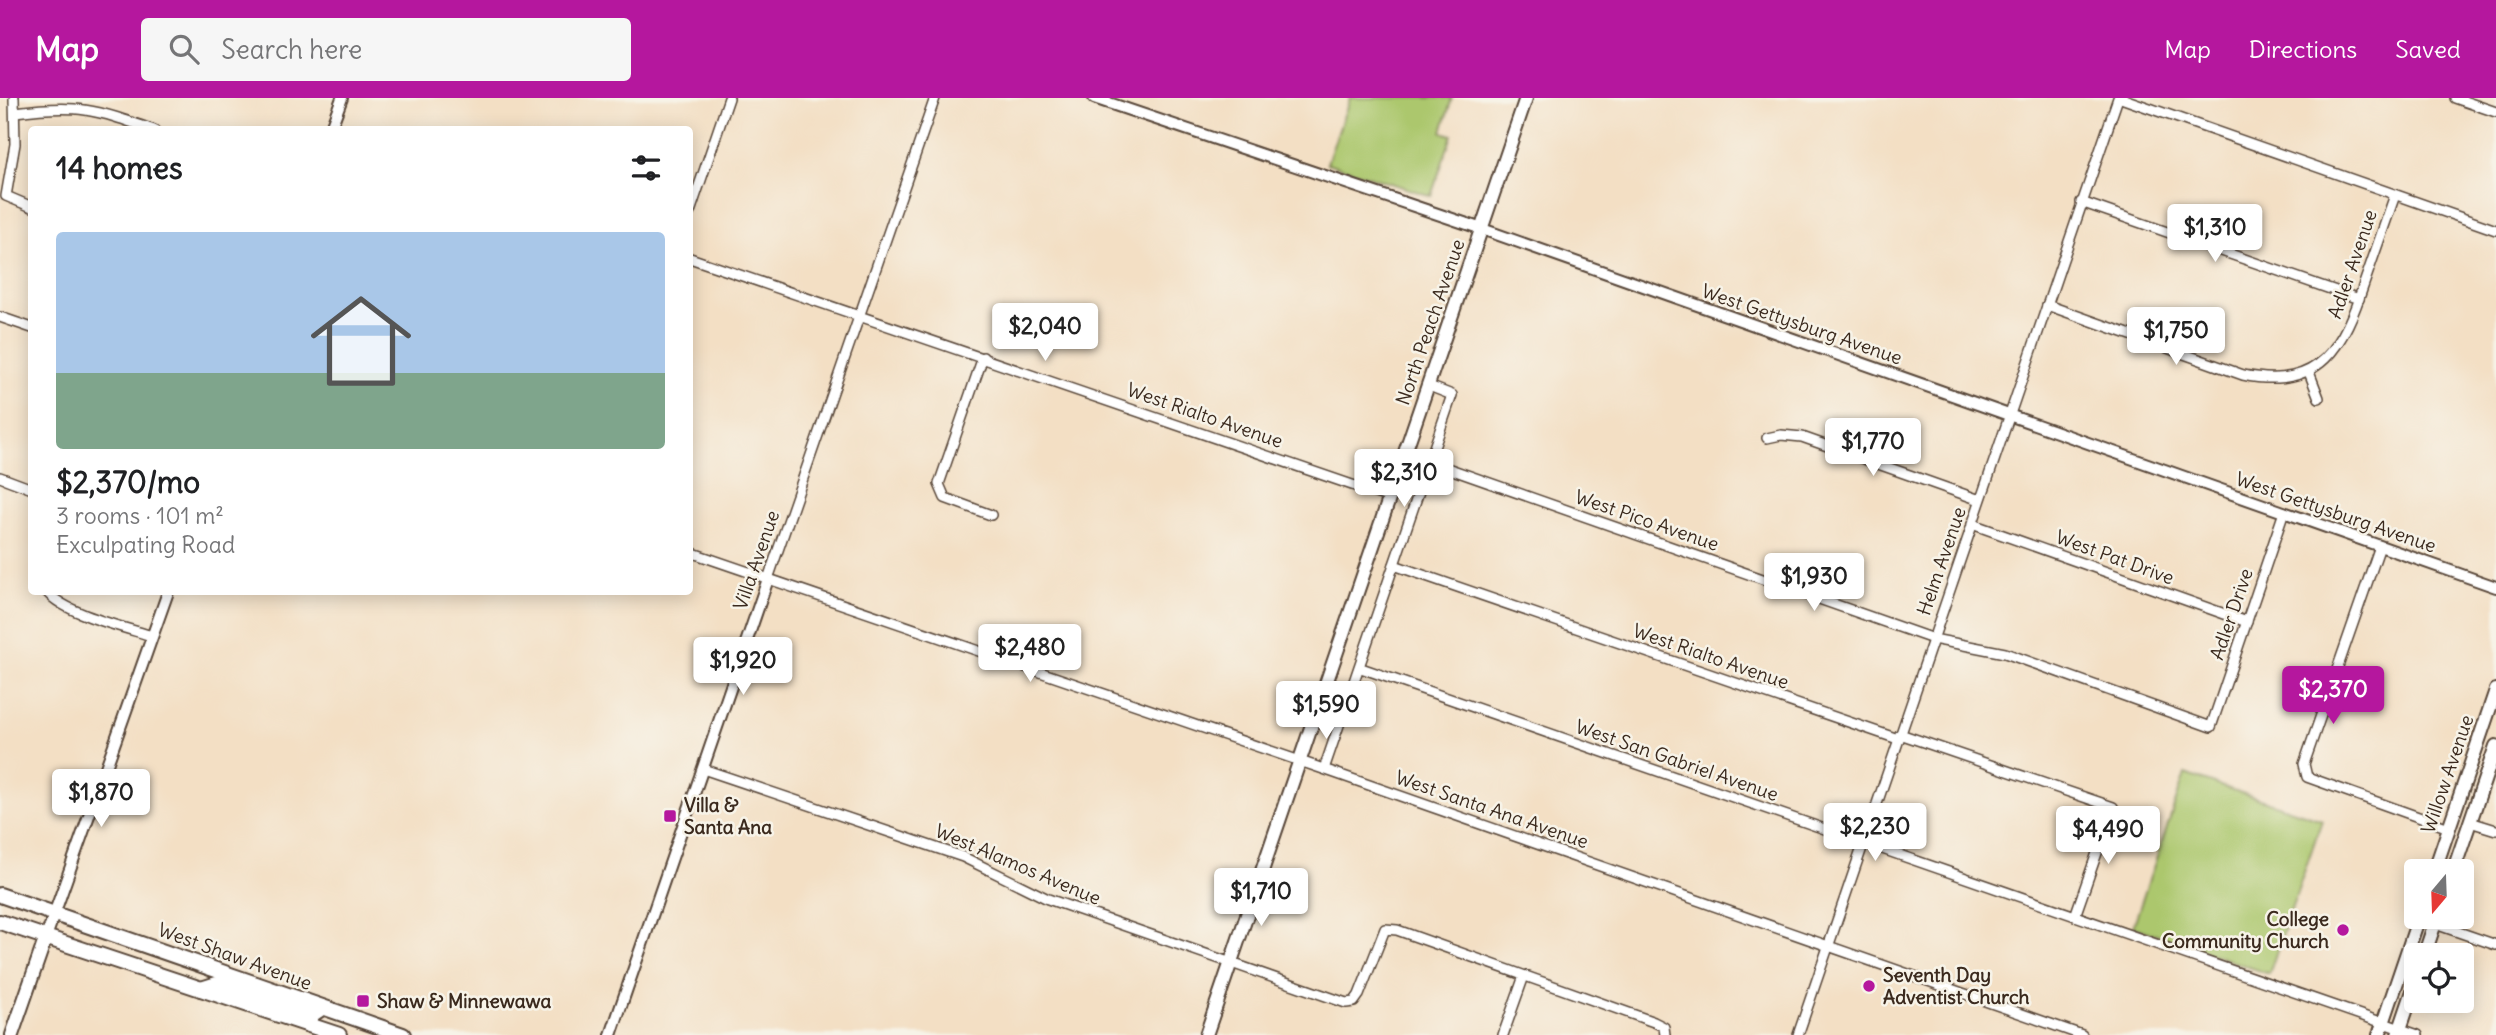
<!DOCTYPE html>
<html lang="en">
<head>
<meta charset="utf-8">
<style>
	:root { --surface:#fff; --page:#f6f6f6; --text:#202124; --muted:#757577; --accent:#b5179e }
	body { margin:0; font-family:Delius,sans-serif; background:var(--page); color:var(--text); height:100vh; display:flex; flex-direction:column; font-size:26px; white-space:nowrap }
	* { box-sizing:border-box; margin:0 }
	p { font-size:23px; color:var(--muted) }
	.icon { flex:none; width:38px; height:38px; fill:none; stroke:currentColor; stroke-width:2; stroke-linecap:round; stroke-linejoin:round }
	.map { position:relative; flex:1; overflow:hidden }
	.side { position:absolute; left:28px; top:28px; width:665px; height:469px; display:flex; flex-direction:column; background:var(--surface); border-radius:7px; box-shadow:0 4px 18px #0003 }
	.side>* { flex:none }
	.needle { width:46px; rotate:199deg }
	.controls { position:absolute; left:2404px; top:761px; display:grid; gap:14px }
	.controls a { display:grid; place-items:center; width:70px; height:70px; border-radius:7px; background:var(--surface); box-shadow:0 4px 18px #0003; font-size:35px }
	.price { position:absolute; translate:-50% -60px; padding:0 16px; border-radius:7px; background:#fff; color:#222; font-size:23px; line-height:46px; filter:drop-shadow(0 2px 4px #0008) }
	.price::after { content:''; position:absolute; left:50%; top:42px; width:21px; height:16px; margin-left:-10px; background:inherit; clip-path:polygon(0 0,100% 0,50% 100%) }
	.price.current { background:var(--accent); color:#fff }
	ul { padding:0; list-style:none }
	li { display:grid; align-content:center; gap:14px; height:371px; padding:0 28px }
	li span { display:grid; place-items:center; height:217px; border-radius:7px; color:#555 }
	li>.icon { margin-inline-start:auto }
	span .icon { width:126px; height:126px; fill:#fffc; stroke-width:1 }
	li b { font-size:30px }
	h2 { display:flex; justify-content:space-between; align-items:center; height:84px; padding:0 28px; font-size:30px }
	header { display:flex; align-items:center; gap:42px; box-sizing:border-box; height:98px; padding:0 35px; background:var(--accent); color:#fff }
	header strong { font-size:33px }
	nav { display:flex; gap:38px; margin-inline-start:auto; font-size:24px }
	.search { width:490px; height:63px; background:var(--page); display:flex; align-items:center; gap:18px; box-sizing:border-box; padding:0 24px; border-radius:7px; color:var(--muted); font-size:26px }
	.map>svg:first-child { display:block }
	.green { fill:#acc76d; stroke:#747846; stroke-width:2 }
	.lines { fill:none; stroke-linecap:round; stroke-linejoin:round }
	.minor-casing { stroke:#574537; stroke-width:12 }
	.tertiary-casing { stroke:#574537; stroke-width:14 }
	.secondary-casing { stroke:#574537; stroke-width:16 }
	.primary-casing { stroke:#574537; stroke-width:18 }
	.minor { stroke:#fff; stroke-width:9 }
	.tertiary { stroke:#fff; stroke-width:10 }
	.secondary { stroke:#fff; stroke-width:12 }
	.primary { stroke:#fff; stroke-width:14 }
	.poi-dot { fill:#b5179e; stroke:#f7f3e8; stroke-width:2.5 }
	.labels { text-anchor:middle; dominant-baseline:central; stroke-width:5; stroke-linejoin:round; paint-order:stroke }
	.street-label { font-size:19px; fill:#3b2a1e; stroke:#f7f3e8 }
	.poi-label { font-size:19px; font-weight:bold; fill:#3b2a1e; stroke:#f7f3e8; text-anchor:start }
</style>
</head>
<body>
<header>
<strong>Map</strong>
<div class="search"><svg class="icon" aria-label="search" viewBox="0 0 24 24"><circle cx="10" cy="10" r="6"/><path d="M15 15l6 6"/></svg>Search here</div>
<nav><a>Map</a><a>Directions</a><a>Saved</a></nav>
</header>
<div class="map">
<svg width="2496" height="937" viewBox="0 0 2496 937">
	<rect width="100%" height="100%" fill="#f7f3e8"/>
	<filter id="ink" filterUnits="userSpaceOnUse"><feTurbulence type="fractalNoise" baseFrequency=".0143" numOctaves="2"/><feDisplacementMap in="SourceGraphic" scale="14" xChannelSelector="R" yChannelSelector="G"/><feConvolveMatrix kernelMatrix="1 2 1 2 8 2 1 2 1" color-interpolation-filters="sRGB"/></filter>
	<filter id="wash" filterUnits="userSpaceOnUse"><feTurbulence type="fractalNoise" baseFrequency=".00686" numOctaves="4" result="noise"/><feDisplacementMap in="SourceGraphic" scale="28" xChannelSelector="R" yChannelSelector="G"/><feGaussianBlur stdDeviation="1.57" result="paint"/><feColorMatrix in="noise" values="0 0 0 0 0 0 0 0 0 0 0 0 0 0 0 0 0 1.4 0 .05"/><feComposite in="paint" operator="in"/></filter>
	<g filter="url(#wash)">
		<rect width="100%" height="100%" fill="#f3dfc4"/>
		<g class="green">
			<path d="M1350,0H1452L1442,34L1452,37L1431,98L1327,65Z"/>
			<path d="M2185,676L2322,722L2269,876L2133,829Z"/>
		</g>
	</g>
	<g filter="url(#ink)">
		<g class="lines">
			<g class="minor-casing">
				<g id="minor">
					<path d="M14,0L15,46L6,98L32,109"/>
					<path d="M2121,0L2496,132"/>
					<path d="M2455,0L2496,14"/>
					<path d="M15,14C78,6 94,11 154,32"/>
					<path d="M2081,104L2359,201"/>
					<path d="M690,114L729,0"/>
					<path d="M690,160L1390,400"/>
					<path d="M2047,207L2243,277C2322,293 2343,248 2365,183C2375,154 2385,125 2395,97"/>
					<path d="M0,219L32,230"/>
					<path d="M983,259L939,386L945,400L991,417"/>
					<path d="M2309,274L2319,300"/>
					<path d="M1767,340L1781,337L1802,339L1980,402"/>
					<path d="M1430,364L1933,541L2005,555L2211,629L2284,414"/>
					<path d="M0,379L32,391"/>
					<path d="M1972,426L2247,524"/>
					<path d="M2380,448L2304,666L2307,679L2449,730"/>
					<path d="M690,454L1332,674L2082,937"/>
					<path d="M1394,467L1898,641"/>
					<path d="M768,481L935,0"/>
					<path d="M47,494C66,516 123,529 152,538"/>
					<path d="M1361,570L2418,937"/>
					<path d="M1900,636L2113,709L2075,818"/>
					<path d="M703,671L963,759L1048,801L1346,905L1354,904L1359,897L1385,831L1397,832L1654,924L1664,929L1665,937"/>
					<path d="M1324,671L1452,297L1429,288"/>
					<path d="M2470,724L2496,732"/>
					<path d="M2418,820L2496,847"/>
					<path d="M1503,937L1524,878"/>
					<path d="M1798,937L2118,0"/>
				</g>
			</g>
			<g class="tertiary-casing">
				<g id="tertiary">
					<path d="M1094,0L1482,131L2496,489"/>
					<path d="M330,32L342,0"/>
					<path d="M46,839L168,494"/>
					<path d="M611,937L768,481"/>
				</g>
			</g>
			<g class="secondary-casing">
				<g id="secondary">
					<path d="M2434,774L2496,592"/>
					<path d="M2453,774L2496,648"/>
					<path d="M2424,858L2437,819"/>
					<path d="M12,937L46,839"/>
					<path d="M1206,937L1526,0"/>
					<path d="M2379,937L2419,819"/>
					<path d="M2398,937L2417,881"/>
				</g>
			</g>
			<g class="primary-casing">
				<g id="primary">
					<path d="M0,797L403,937"/>
					<path d="M0,824L339,937"/>
					<path d="M201,891L217,886L307,915L313,916L322,910"/>
				</g>
			</g>
			<use href="#minor" class="minor"/>
			<use href="#tertiary" class="tertiary"/>
			<use href="#secondary" class="secondary"/>
			<use href="#primary" class="primary"/>
		</g>
	</g>
	<g class="poi-dot">
		<rect x="663" y="711" width="14" height="14" rx="3.5"/>
		<circle cx="2343" cy="832" r="7"/>
		<circle cx="1869" cy="888" r="7"/>
		<rect x="356" y="896" width="14" height="14" rx="3.5"/>
	</g>
	<g class="labels">
		<g class="street-label">
			<text transform="translate(2352 166) rotate(-71)">Adler Avenue</text>
			<text transform="translate(1430 224) rotate(-71)">North Peach Avenue</text>
			<text transform="translate(1802 226) rotate(19)">West Gettysburg Avenue</text>
			<text transform="translate(1205 317) rotate(19)">West Rialto Avenue</text>
			<text transform="translate(2336 414) rotate(19)">West Gettysburg Avenue</text>
			<text transform="translate(1647 422) rotate(19)">West Pico Avenue</text>
			<text transform="translate(2115 459) rotate(20)">West Pat Drive</text>
			<text transform="translate(756 462) rotate(-71)">Villa Avenue</text>
			<text transform="translate(1941 463) rotate(-71)">Helm Avenue</text>
			<text transform="translate(2231 516) rotate(-71)">Adler Drive</text>
			<text transform="translate(1711 558) rotate(19)">West Rialto Avenue</text>
			<text transform="translate(1677 662) rotate(19)">West San Gabriel Avenue</text>
			<text transform="translate(2447 676) rotate(-71)">Willow Avenue</text>
			<text transform="translate(1492 711) rotate(19)">West Santa Ana Avenue</text>
			<text transform="translate(1018 766) rotate(23)">West Alamos Avenue</text>
			<text transform="translate(235 858) rotate(20)">West Shaw Avenue</text>
		</g>
		<g class="poi-label">
			<text x="684" y="707">Villa &amp;<tspan x="684" dy="22">Santa Ana</tspan></text>
			<text x="2329" y="821" text-anchor="end">College<tspan x="2329" dy="22">Community Church</tspan></text>
			<text x="1883" y="877">Seventh Day<tspan x="1883" dy="22">Adventist Church</tspan></text>
			<text x="377" y="903">Shaw &amp; Minnewawa</text>
		</g>
	</g>
</svg>
<div class="controls">
<a><svg class="needle" viewBox="-14 -14 28 28"><path d="M0-13l5 13h-10z" fill="#e53935"/><path d="M0 13l5-13h-10z" fill="#757577"/></svg></a>
<a><svg class="icon" aria-label="locate" viewBox="0 0 24 24"><circle cx="12" cy="12" r="6"/><path d="M12 2v4M12 18v4M2 12h4M18 12h4"/></svg></a>
</div>
<b class="price" style="left:2215px;top:166px">$1,310</b>
<b class="price" style="left:1045px;top:265px">$2,040</b>
<b class="price" style="left:2176px;top:269px">$1,750</b>
<b class="price" style="left:1873px;top:380px">$1,770</b>
<b class="price" style="left:1404px;top:411px">$2,310</b>
<b class="price" style="left:1814px;top:515px">$1,930</b>
<b class="price" style="left:1030px;top:586px">$2,480</b>
<b class="price" style="left:743px;top:599px">$1,920</b>
<b class="price current" style="left:2333px;top:628px">$2,370</b>
<b class="price" style="left:1326px;top:643px">$1,590</b>
<b class="price" style="left:101px;top:731px">$1,870</b>
<b class="price" style="left:1875px;top:765px">$2,230</b>
<b class="price" style="left:2108px;top:768px">$4,490</b>
<b class="price" style="left:1261px;top:830px">$1,710</b>
<section class="side">
<h2>14 homes<svg class="icon" aria-label="filters" viewBox="0 0 24 24"><path d="M4 7h16M4 17h16"/><circle cx="9" cy="7" r="2"/><circle cx="15" cy="17" r="2"/></svg></h2>
<ul>
<li><span style="background:linear-gradient(#a9c7e8 65%,#7fa58c 0)"><svg class="icon" aria-label="home" viewBox="0 0 24 24"><path d="M3 11l9-7 9 7M6 9v11h12V9"/></svg></span><div><b>$2,370/mo</b><p>3 rooms · 101 m²</p><p>Exculpating Road</p></div></li>
</ul>
</section>
</div>
</body>
</html>
